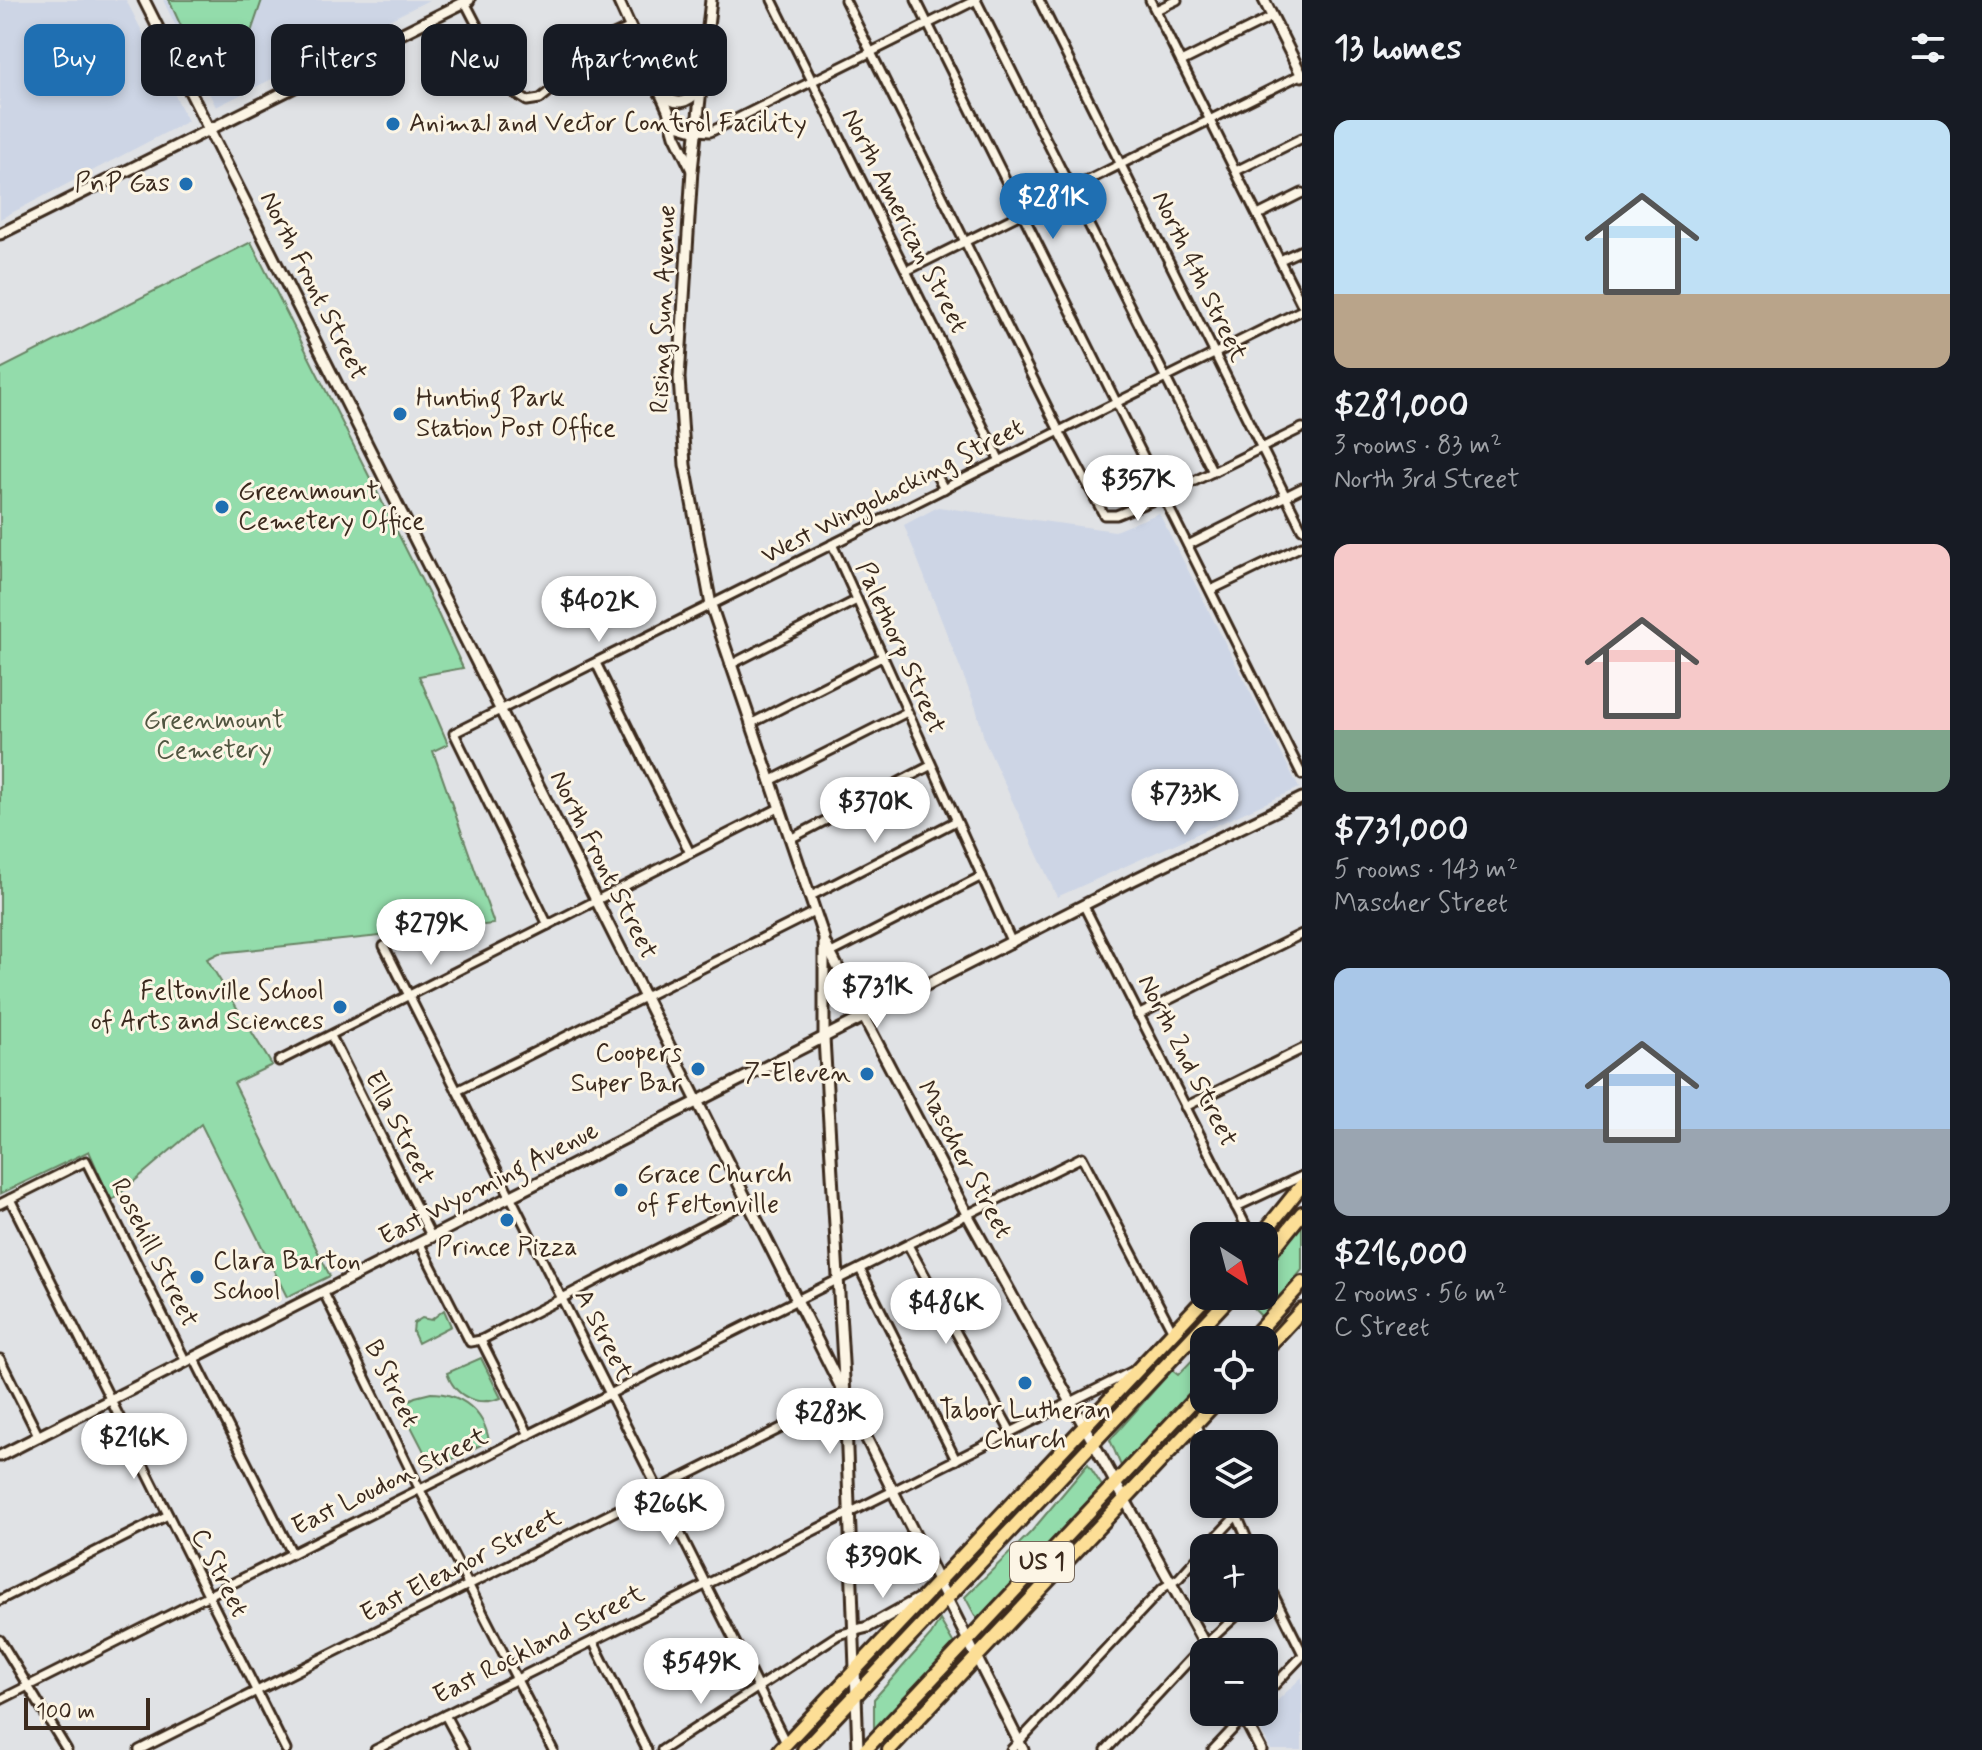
<!DOCTYPE html>
<html lang="en">
<head>
<meta charset="utf-8">
<style>
	:root { --surface:#171b24; --page:#242831; --text:#f1f3f6; --muted:#9ea1a6; --accent:#1f6fb2 }
	body { margin:0; font-family:Mynerve,sans-serif; background:var(--page); color:var(--text); height:100vh; display:flex; flex-direction:column; font-size:30px; white-space:nowrap }
	* { box-sizing:border-box; margin:0 }
	p { font-size:26px; color:var(--muted) }
	.icon { flex:none; width:44px; height:44px; fill:none; stroke:currentColor; stroke-width:2; stroke-linecap:round; stroke-linejoin:round }
	.map { position:relative; flex:1; overflow:hidden }
	.panel { display:flex; flex-direction:column; background:var(--surface); width:680px }
	.panel>* { flex:none }
	.hud { position:absolute; left:24px; top:24px; width:760px; height:72px; display:flex; gap:16px }
	.needle { width:52px; rotate:144deg }
	.buttons { position:absolute; left:1190px; top:1222px; display:grid; gap:16px }
	.buttons a { display:grid; place-items:center; width:88px; height:88px; border-radius:16px; background:var(--surface); box-shadow:0 4px 12px #0003; font-size:40px }
	.scale { position:absolute; left:24px; bottom:20px; width:126px; box-sizing:border-box; padding-left:8px; border:4px solid #3b2a1e; border-top:0; font-size:22px; line-height:28px; white-space:nowrap; color:#3b2a1e; -webkit-text-stroke:6px #fcf5e5; paint-order:stroke }
	.price { position:absolute; translate:-50% -68px; padding:0 18px; border-radius:28px; background:#fff; color:#222; font-size:26px; line-height:52px; filter:drop-shadow(0 2px 4px #0008) }
	.price::after { content:''; position:absolute; left:50%; top:48px; width:24px; height:18px; margin-left:-12px; background:inherit; clip-path:polygon(0 0,100% 0,50% 100%) }
	.price.on { background:var(--accent); color:#fff }
	ul { padding:0; list-style:none }
	li { display:grid; align-content:center; gap:16px; height:424px; padding:0 32px }
	li span { display:grid; place-items:center; height:248px; border-radius:16px; color:#555 }
	li>.icon { margin-inline-start:auto }
	span .icon { width:144px; height:144px; fill:#fffc; stroke-width:1 }
	li b { font-size:34px }
	h2 { display:flex; justify-content:space-between; align-items:center; height:96px; padding:0 32px; font-size:34px }
	.tag { padding:0 28px; border-radius:16px; background:var(--surface); box-shadow:0 4px 12px #0003; font-size:28px; line-height:72px }
	.tag.on { background:var(--accent); color:#fff }
	main { display:flex; flex:1; min-height:0 }
	.map>svg:first-child { display:block }
	.built { fill:#cdd5e5 }
	.green { fill:#93dcab; stroke:#678364; stroke-width:2 }
	.lines { fill:none; stroke-linecap:round; stroke-linejoin:round }
	.street-casing { stroke:#3b2a1e; stroke-width:13 }
	.secondary-casing { stroke:#3b2a1e; stroke-width:15 }
	.highway-casing { stroke:#3b2a1e; stroke-width:18 }
	.street { stroke:#fcf5e5; stroke-width:7 }
	.secondary { stroke:#fcf5e5; stroke-width:9 }
	.highway { stroke:#fcde96; stroke-width:12 }
	.poi-dot { fill:#1f6fb2; stroke:#fcf5e5; stroke-width:3 }
	.labels { text-anchor:middle; dominant-baseline:central; stroke-width:6; stroke-linejoin:round; paint-order:stroke }
	.shield { fill:#fcf5e5; stroke:#75675a; stroke-width:2 }
	.shield-label { font-size:24px; font-weight:bold; fill:#3b2a1e }
	.poi-label { font-size:26px; fill:#3b2a1e; stroke:#fcf5e5; text-anchor:start }
	.street-label { font-size:26px; fill:#3b2a1e; stroke:#fcf5e5 }
	.park-label { font-size:26px; fill:#515641; stroke:#fcf5e5 }
</style>
</head>
<body>
<main>
<div class="map">
<svg width="1302" height="1750" viewBox="0 0 1302 1750">
	<rect width="100%" height="100%" fill="#e0e2e5"/>
	<filter id="ink" filterUnits="userSpaceOnUse"><feTurbulence type="fractalNoise" baseFrequency=".0125" numOctaves="2"/><feDisplacementMap in="SourceGraphic" scale="16" xChannelSelector="R" yChannelSelector="G"/><feConvolveMatrix kernelMatrix="1 2 1 2 8 2 1 2 1" color-interpolation-filters="sRGB"/></filter>
	<g filter="url(#ink)">
		<g class="built">
			<path d="M0,0H126L188,121L0,219Z"/>
			<path d="M163,0H429L216,107Z"/>
			<path d="M938,507L1115,531L1159,513L1299,788L1057,897L985,742L976,708L904,525Z"/>
			<path d="M1302,1677V1750H1271L1256,1721Z"/>
		</g>
		<g class="green">
			<path d="M169,0H262L250,35L196,59Z"/>
			<path d="M251,242L432,601L463,668L419,676L448,744L433,751L494,924L219,953L207,959L272,1065L234,1083L330,1276L287,1297L201,1124L111,1201L89,1151L0,1194V369Z"/>
			<path d="M1302,1223V1270L1263,1318L1242,1297L1264,1296V1270Z"/>
			<path d="M444,1310L451,1326L418,1343L413,1332L414,1323L422,1318L431,1320Z"/>
			<path d="M1204,1348V1378L1121,1466L1110,1440L1172,1370L1178,1375Z"/>
			<path d="M481,1358L501,1398C477,1407 455,1397 447,1373Z"/>
			<path d="M431,1393C461,1393 484,1411 489,1441L433,1469L400,1405L415,1397Z"/>
			<path d="M1088,1464L1102,1486L977,1619L965,1597L1031,1532Z"/>
			<path d="M940,1620L954,1644L874,1734V1699L931,1635Z"/>
		</g>
		<g class="lines">
			<g class="street-casing">
				<g id="street">
					<path d="M772,0L1000,461"/>
					<path d="M845,0L1059,431L1104,515H1116L1164,496L1302,428"/>
					<path d="M916,0L1302,775"/>
					<path d="M976,0L1213,472"/>
					<path d="M1039,0L1302,529"/>
					<path d="M1150,0L1302,305"/>
					<path d="M465,2L511,91L527,101L540,99L570,75L592,45L629,28"/>
					<path d="M1156,10L1177,0"/>
					<path d="M1181,62L1272,17"/>
					<path d="M697,131L710,132L976,0"/>
					<path d="M1236,171L1302,138"/>
					<path d="M1258,215L1302,193"/>
					<path d="M1280,260L1302,250"/>
					<path d="M908,270L1302,74"/>
					<path d="M937,476L944,489"/>
					<path d="M832,544L1012,943"/>
					<path d="M1188,545L1302,488"/>
					<path d="M1211,590L1302,546"/>
					<path d="M596,663L690,853"/>
					<path d="M730,665L857,600"/>
					<path d="M750,724L882,657"/>
					<path d="M770,781L907,712"/>
					<path d="M790,839L930,766"/>
					<path d="M809,897L956,821"/>
					<path d="M1084,906L1251,1236"/>
					<path d="M548,925L454,733L1302,310"/>
					<path d="M384,946L786,1743"/>
					<path d="M829,954L982,876"/>
					<path d="M1138,1015L1302,934"/>
					<path d="M331,1036L432,1238"/>
					<path d="M279,1061L779,808"/>
					<path d="M457,1091L814,912"/>
					<path d="M1185,1107L1302,1049"/>
					<path d="M10,1199L286,1750"/>
					<path d="M0,1204L86,1161L186,1362"/>
					<path d="M1236,1207L1302,1176"/>
					<path d="M420,1244L470,1342L481,1340L748,1202"/>
					<path d="M908,1245L1011,1432"/>
					<path d="M860,1269L956,1460"/>
					<path d="M324,1293L420,1490L553,1750"/>
					<path d="M481,1340L529,1435"/>
					<path d="M194,1358L292,1553"/>
					<path d="M0,1359L39,1437"/>
					<path d="M1196,1423L1205,1444"/>
					<path d="M1232,1504L1251,1548"/>
					<path d="M1206,1548L1237,1515"/>
					<path d="M1264,1576L1302,1652"/>
					<path d="M0,1600L168,1515"/>
					<path d="M0,1640L67,1750"/>
					<path d="M593,1641L647,1750"/>
					<path d="M1264,1696L1302,1656"/>
					<path d="M0,1700L1082,1157L1173,1332"/>
					<path d="M445,1715L464,1750"/>
					<path d="M139,1750L845,1396"/>
					<path d="M375,1750L1131,1372"/>
					<path d="M662,1750L838,1635L852,1631"/>
					<path d="M1011,1750L1163,1588L1179,1578L1204,1550"/>
					<path d="M1106,1750L1197,1652L1245,1608"/>
					<path d="M1213,1750L1249,1712"/>
				</g>
			</g>
			<g class="secondary-casing">
				<g id="secondary">
					<path d="M144,0L1023,1750"/>
					<path d="M618,0L668,110L675,135L692,170"/>
					<path d="M711,0L692,170L679,378L685,465L711,605L824,938V1038L845,1396L858,1750"/>
					<path d="M1264,0L1302,76"/>
					<path d="M660,93C677,107 686,104 701,89"/>
					<path d="M673,118L680,126L697,131"/>
					<path d="M0,234L469,0"/>
					<path d="M826,945L967,1214L1209,1652"/>
					<path d="M0,1456L1133,880L1302,798"/>
					<path d="M852,1631L868,1627L918,1599"/>
					<path d="M1241,1712L1261,1750"/>
				</g>
			</g>
			<g class="highway-casing">
				<g id="highway">
					<path d="M1261,1236L1302,1185"/>
					<path d="M1264,1260L1302,1213"/>
					<path d="M1250,1340L1302,1283"/>
					<path d="M1264,1351L1302,1310"/>
					<path d="M780,1750L1207,1296"/>
					<path d="M804,1750L1231,1296"/>
					<path d="M865,1750L1204,1389"/>
					<path d="M889,1750L1218,1400"/>
				</g>
			</g>
			<use href="#street" class="street"/>
			<use href="#secondary" class="secondary"/>
			<use href="#highway" class="highway"/>
		</g>
	</g>
	<g class="poi-dot">
		<circle cx="393" cy="124" r="8"/>
		<circle cx="186" cy="184" r="8"/>
		<circle cx="400" cy="414" r="8"/>
		<circle cx="222" cy="507" r="8"/>
		<circle cx="340" cy="1007" r="8"/>
		<circle cx="698" cy="1069" r="8"/>
		<circle cx="867" cy="1074" r="8"/>
		<circle cx="621" cy="1190" r="8"/>
		<circle cx="507" cy="1220" r="8"/>
		<circle cx="197" cy="1277" r="8"/>
		<circle cx="1025" cy="1383" r="8"/>
	</g>
	<g class="labels">
		<rect class="shield" x="1010" y="1542" width="64" height="40" rx="6"/>
		<g class="shield-label">
			<text x="1042" y="1562">US 1</text>
		</g>
		<g class="poi-label">
			<text x="409" y="124">Animal and Vector Control Facility</text>
			<text x="170" y="184" text-anchor="end">PnP Gas</text>
			<text x="416" y="399">Hunting Park<tspan x="416" dy="30">Station Post Office</tspan></text>
			<text x="238" y="492">Greenmount<tspan x="238" dy="30">Cemetery Office</tspan></text>
			<text x="324" y="992" text-anchor="end">Feltonville School<tspan x="324" dy="30">of Arts and Sciences</tspan></text>
			<text x="682" y="1054" text-anchor="end">Coopers<tspan x="682" dy="30">Super Bar</tspan></text>
			<text x="851" y="1074" text-anchor="end">7-Eleven</text>
			<text x="637" y="1175">Grace Church<tspan x="637" dy="30">of Feltonville</tspan></text>
			<text x="507" y="1248" text-anchor="middle">Prince Pizza</text>
			<text x="213" y="1262">Clara Barton<tspan x="213" dy="30">School</tspan></text>
			<text x="1025" y="1411" text-anchor="middle">Tabor Lutheran<tspan x="1025" dy="30">Church</tspan></text>
		</g>
		<g class="street-label">
			<text transform="translate(904 221) rotate(63)">North American Street</text>
			<text transform="translate(1199 277) rotate(64)">North 4th Street</text>
			<text transform="translate(313 286) rotate(63)">North Front Street</text>
			<text transform="translate(664 309) rotate(-88)">Rising Sun Avenue</text>
			<text transform="translate(893 492) rotate(-27)">West Wingohocking Street</text>
			<text transform="translate(900 648) rotate(66)">Palethorp Street</text>
			<text transform="translate(603 865) rotate(63)">North Front Street</text>
			<text transform="translate(1187 1061) rotate(63)">North 2nd Street</text>
			<text transform="translate(399 1128) rotate(63)">Ella Street</text>
			<text transform="translate(964 1160) rotate(62)">Mascher Street</text>
			<text transform="translate(489 1184) rotate(-27)">East Wyoming Avenue</text>
			<text transform="translate(154 1253) rotate(63)">Rosehill Street</text>
			<text transform="translate(603 1335) rotate(63)">A Street</text>
			<text transform="translate(391 1384) rotate(64)">B Street</text>
			<text transform="translate(390 1482) rotate(-26)">East Loudon Street</text>
			<text transform="translate(461 1566) rotate(-27)">East Eleanor Street</text>
			<text transform="translate(219 1573) rotate(63)">C Street</text>
			<text transform="translate(539 1645) rotate(-27)">East Rockland Street</text>
		</g>
		<g class="park-label">
			<text x="214" y="721">Greenmount<tspan x="214" dy="30">Cemetery</tspan></text>
		</g>
	</g>
</svg>
<div class="buttons">
<a><svg class="needle" viewBox="-14 -14 28 28"><path d="M0-13l5 13h-10z" fill="#e53935"/><path d="M0 13l5-13h-10z" fill="#9ea1a6"/></svg></a>
<a><svg class="icon" aria-label="locate" viewBox="0 0 24 24"><circle cx="12" cy="12" r="6"/><path d="M12 2v4M12 18v4M2 12h4M18 12h4"/></svg></a>
<a><svg class="icon" aria-label="layers" viewBox="0 0 24 24"><path d="M12 4l9 5-9 5-9-5zM3 14l9 5 9-5"/></svg></a>
<a>+</a>
<a>−</a>
</div>
<div class="scale">100 m</div>
<b class="price on" style="left:1053px;top:241px">$281K</b>
<b class="price" style="left:1138px;top:523px">$357K</b>
<b class="price" style="left:599px;top:644px">$402K</b>
<b class="price" style="left:1185px;top:837px">$733K</b>
<b class="price" style="left:875px;top:845px">$370K</b>
<b class="price" style="left:431px;top:967px">$279K</b>
<b class="price" style="left:877px;top:1030px">$731K</b>
<b class="price" style="left:946px;top:1346px">$486K</b>
<b class="price" style="left:830px;top:1456px">$283K</b>
<b class="price" style="left:134px;top:1481px">$216K</b>
<b class="price" style="left:670px;top:1547px">$266K</b>
<b class="price" style="left:883px;top:1600px">$390K</b>
<b class="price" style="left:701px;top:1706px">$549K</b>
<div class="hud">
<a class="tag on">Buy</a>
<a class="tag">Rent</a>
<a class="tag">Filters</a>
<a class="tag">New</a>
<a class="tag">Apartment</a>
</div>
</div>
<section class="panel">
<h2>13 homes<svg class="icon" aria-label="filters" viewBox="0 0 24 24"><path d="M4 7h16M4 17h16"/><circle cx="9" cy="7" r="2"/><circle cx="15" cy="17" r="2"/></svg></h2>
<ul>
<li><span style="background:linear-gradient(#bfe0f5 70%,#b9a48a 0)"><svg class="icon" aria-label="home" viewBox="0 0 24 24"><path d="M3 11l9-7 9 7M6 9v11h12V9"/></svg></span><div><b>$281,000</b><p>3 rooms · 83 m²</p><p>North 3rd Street</p></div></li>
<li><span style="background:linear-gradient(#f6c9c9 75%,#7fa58c 0)"><svg class="icon" aria-label="home" viewBox="0 0 24 24"><path d="M3 11l9-7 9 7M6 9v11h12V9"/></svg></span><div><b>$731,000</b><p>5 rooms · 143 m²</p><p>Mascher Street</p></div></li>
<li><span style="background:linear-gradient(#a9c7e8 65%,#9aa5b1 0)"><svg class="icon" aria-label="home" viewBox="0 0 24 24"><path d="M3 11l9-7 9 7M6 9v11h12V9"/></svg></span><div><b>$216,000</b><p>2 rooms · 56 m²</p><p>C Street</p></div></li>
</ul>
</section>
</main>
</body>
</html>
